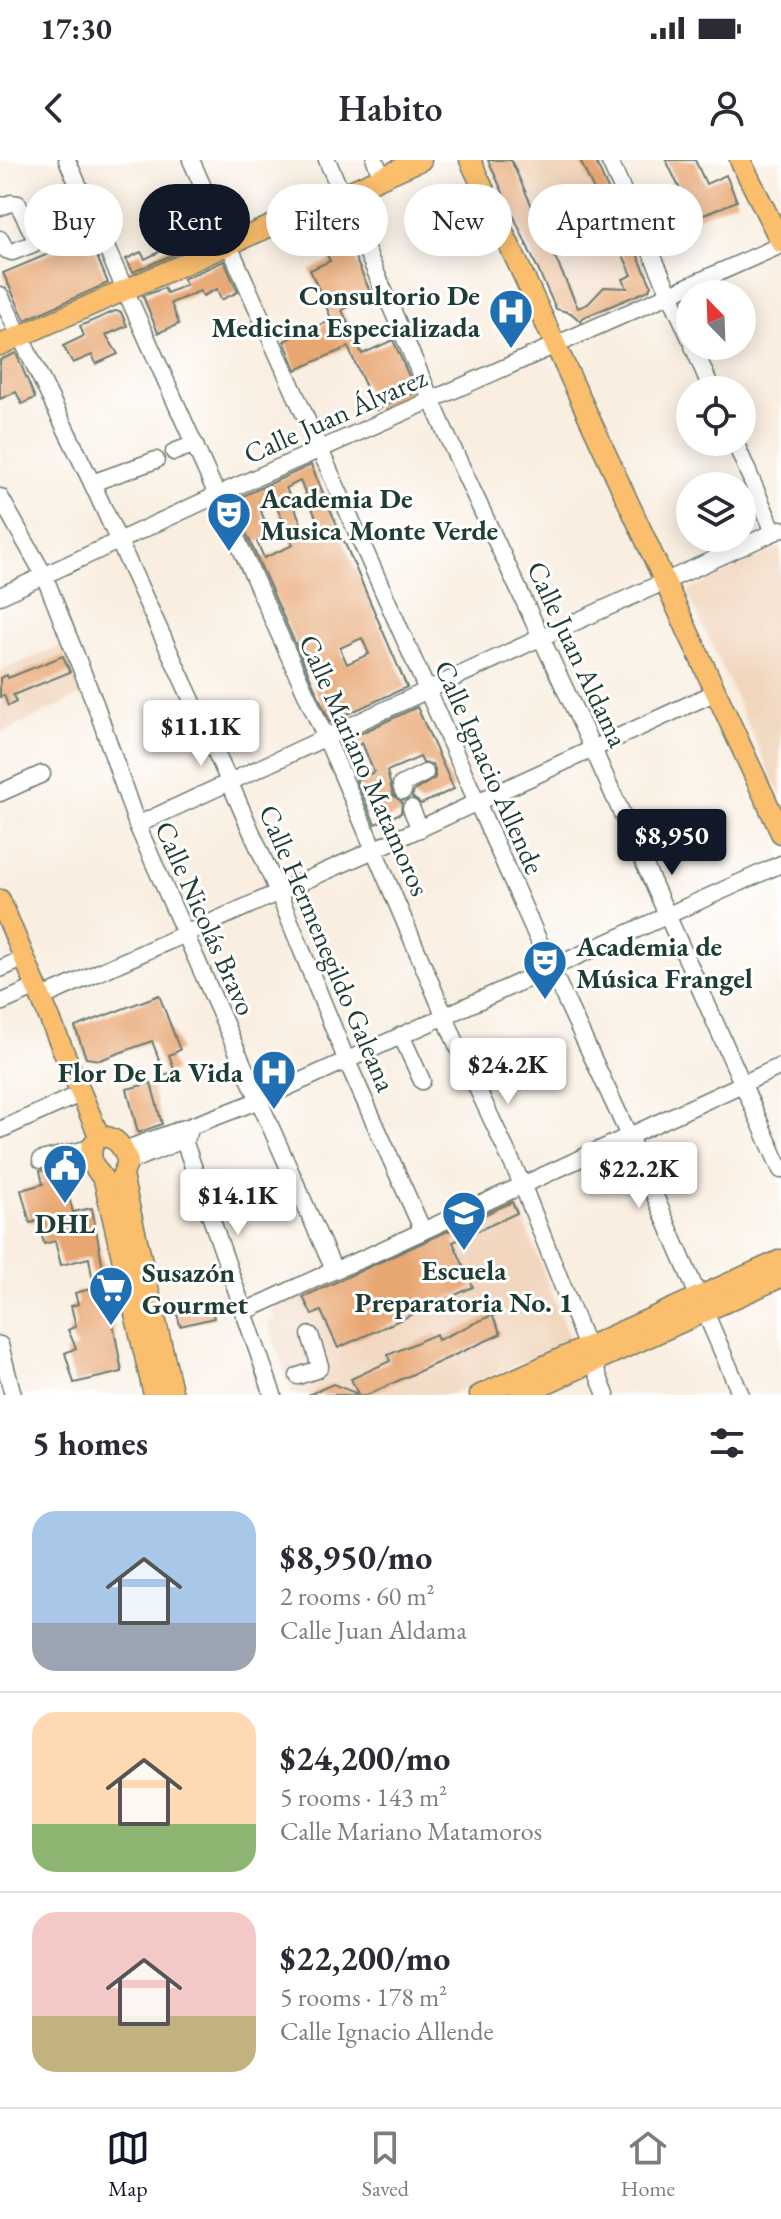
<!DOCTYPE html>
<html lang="en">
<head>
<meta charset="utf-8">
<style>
	:root { --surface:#fff; --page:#f7f7f7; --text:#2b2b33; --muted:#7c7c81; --line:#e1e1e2; --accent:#111827 }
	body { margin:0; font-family:"EB Garamond",serif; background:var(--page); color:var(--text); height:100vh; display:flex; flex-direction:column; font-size:30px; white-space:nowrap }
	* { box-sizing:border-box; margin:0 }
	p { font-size:26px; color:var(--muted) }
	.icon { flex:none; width:44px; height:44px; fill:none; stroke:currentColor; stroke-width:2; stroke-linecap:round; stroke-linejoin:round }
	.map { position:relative; height:1235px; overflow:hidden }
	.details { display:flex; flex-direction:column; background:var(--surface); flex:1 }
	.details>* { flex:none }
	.guide { position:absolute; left:24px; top:24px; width:734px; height:72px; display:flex; gap:16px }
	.needle { width:52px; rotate:337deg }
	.controls { position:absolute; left:676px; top:120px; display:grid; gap:16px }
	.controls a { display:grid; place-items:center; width:80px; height:80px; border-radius:50%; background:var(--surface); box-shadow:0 4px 20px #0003; font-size:40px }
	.price { position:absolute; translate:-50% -68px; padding:0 18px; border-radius:8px; background:#fff; color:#222; font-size:26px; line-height:52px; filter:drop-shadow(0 2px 4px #0008) }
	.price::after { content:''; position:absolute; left:50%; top:48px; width:24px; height:18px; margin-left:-12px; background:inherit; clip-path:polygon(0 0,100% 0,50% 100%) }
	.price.current { background:var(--accent); color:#fff }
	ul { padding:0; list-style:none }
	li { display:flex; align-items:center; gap:24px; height:200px; padding:0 32px }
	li+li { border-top:2px solid var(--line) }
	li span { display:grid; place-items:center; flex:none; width:224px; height:160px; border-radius:24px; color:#555 }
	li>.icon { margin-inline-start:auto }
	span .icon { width:96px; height:96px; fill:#fffc; stroke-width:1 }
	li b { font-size:34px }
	h2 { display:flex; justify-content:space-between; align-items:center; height:96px; padding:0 32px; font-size:34px }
	.chip { padding:0 28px; border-radius:36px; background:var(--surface); box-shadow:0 4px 20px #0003; font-size:28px; line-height:72px }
	.chip.current { background:var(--accent); color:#fff }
	.status { display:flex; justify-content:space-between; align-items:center; height:56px; padding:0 40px; background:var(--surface); direction:ltr }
	.status svg { height:22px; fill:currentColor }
	header { display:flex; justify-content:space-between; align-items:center; height:104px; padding:0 32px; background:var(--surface); font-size:36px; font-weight:600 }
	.tab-bar { display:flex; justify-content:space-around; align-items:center; height:112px; border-top:2px solid var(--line); background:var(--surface); font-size:22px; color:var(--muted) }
	.tab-bar a { display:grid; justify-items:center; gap:4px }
	.tab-bar .current { color:var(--accent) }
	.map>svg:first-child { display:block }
	.built { fill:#f1d5bd }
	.building { fill:#e8a671; fill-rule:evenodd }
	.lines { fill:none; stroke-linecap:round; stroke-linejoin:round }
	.minor-casing { stroke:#6b7b70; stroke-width:19 }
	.major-casing { stroke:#6b7b70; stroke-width:23 }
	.minor { stroke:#fff; stroke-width:16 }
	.major { stroke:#fabe6d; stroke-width:20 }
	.labels { text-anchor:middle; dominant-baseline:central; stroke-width:6; stroke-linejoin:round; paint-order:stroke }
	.poi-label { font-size:28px; font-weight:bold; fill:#1f3d34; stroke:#fff; text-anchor:start }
	.street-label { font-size:28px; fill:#1f3d34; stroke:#fff }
</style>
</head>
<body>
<div class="status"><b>17:30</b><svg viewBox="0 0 49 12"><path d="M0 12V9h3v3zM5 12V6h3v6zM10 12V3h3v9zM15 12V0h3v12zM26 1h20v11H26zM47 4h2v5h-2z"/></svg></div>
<header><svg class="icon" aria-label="back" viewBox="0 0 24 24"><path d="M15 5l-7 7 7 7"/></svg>Habito<svg class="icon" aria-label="person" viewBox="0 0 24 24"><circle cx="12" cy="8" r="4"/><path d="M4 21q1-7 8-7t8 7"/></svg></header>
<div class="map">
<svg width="781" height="1235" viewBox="0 0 781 1235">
	<rect width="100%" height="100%" fill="#fff"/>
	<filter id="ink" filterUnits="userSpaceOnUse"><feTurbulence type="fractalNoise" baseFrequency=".0125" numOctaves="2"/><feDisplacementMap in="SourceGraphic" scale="16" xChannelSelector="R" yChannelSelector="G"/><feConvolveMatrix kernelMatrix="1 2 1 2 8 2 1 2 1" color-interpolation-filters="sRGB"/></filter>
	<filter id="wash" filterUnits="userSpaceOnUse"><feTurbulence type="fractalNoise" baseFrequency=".006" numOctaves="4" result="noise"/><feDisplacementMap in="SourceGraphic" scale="32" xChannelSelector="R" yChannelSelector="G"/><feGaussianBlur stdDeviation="1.8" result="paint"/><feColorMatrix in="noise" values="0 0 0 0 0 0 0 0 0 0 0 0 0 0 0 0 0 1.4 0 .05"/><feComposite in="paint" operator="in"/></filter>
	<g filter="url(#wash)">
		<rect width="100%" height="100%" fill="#f9eee0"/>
		<g class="built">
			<path d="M488,0H595L651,125L649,130L579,160L571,153L556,149Z"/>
			<path d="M781,387V637L687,431Z"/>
			<path d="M68,483L89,531L0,574V511Z"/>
			<path d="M514,1035L570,1181L449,1235H293L268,1162L275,1159L271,1149Z"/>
		</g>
		<g id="blocks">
			<g class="building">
				<path d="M488,0H511L578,148L588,144L604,127L627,128L623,119L632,115L580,0H595L651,125L649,130L582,158L581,162L571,153L556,149Z"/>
				<path d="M666,0H695L706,24L726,15L737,41L694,59Z"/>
				<path d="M335,52L372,136L342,150L362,194L393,180L416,232L376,250L348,187L296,210L284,181L332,160L310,110L330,101L313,62Z"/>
				<path d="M89,77L108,123L25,160L3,113Z"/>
				<path d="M180,78L182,83L192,79L195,85L133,112L126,99L141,92L145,99L163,90L168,87L167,84Z"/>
				<path d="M224,101L238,132L221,140L217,129L203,136L200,131L171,143L179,164L158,173L143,136L164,128L167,133L186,125L183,119Z"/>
				<path d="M115,151L121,152L127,166L106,175L118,194L96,204L92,195L73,203L63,186L84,176L80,166Z"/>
				<path d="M16,193L35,238L22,244L16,232L0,239V200Z"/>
				<path d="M311,305L407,527L330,562L232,341ZM300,321L323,373L308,379L286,328ZM275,343L293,385L264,398L257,382L271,376L260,349ZM362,478L369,494L347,504L340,488Z"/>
				<path d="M63,496L70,512L13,535L16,542L8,546L4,535L0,537V518L7,515L8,518Z"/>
				<path d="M417,547L454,629L421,644L412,637L414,631L435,618V609L432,604L423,603L420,597L387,611L393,635L402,642L401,653L375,664L356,620L374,612L362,583L344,592L340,583Z"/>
				<path d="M159,835L180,890L169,895L175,911L165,915L152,881L100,900L86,898L75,867Z"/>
				<path d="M151,923L162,964L138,973L127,929Z"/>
				<path d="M76,1003L79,1015L64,1019L73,1052L92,1048L122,1212L74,1223L65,1193L76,1188L68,1170L76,1166L71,1146L78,1144L75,1133L94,1128L89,1098L61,1105L55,1081L44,1084L38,1061L30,1063L21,1030L43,1024L40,1011Z"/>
				<path d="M512,1042L517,1053L453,1082L473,1127L338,1188L321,1151L312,1155L303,1137Z"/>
				<path d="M206,1145L207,1150L212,1149L214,1158L180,1166L177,1152Z"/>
				<path d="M492,1155L501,1174L367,1235H308L333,1224L358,1234L351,1219L390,1201L388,1195L436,1174L438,1180Z"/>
			</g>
		</g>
	</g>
	<g filter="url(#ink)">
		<use href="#blocks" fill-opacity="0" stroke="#6b7b70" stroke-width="2"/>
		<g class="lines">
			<g class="minor-casing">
				<g id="minor">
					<path d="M67,0L341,612L457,885L522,1024L606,1235"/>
					<path d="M191,0L550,806L629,976L741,1235"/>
					<path d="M327,0L448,278L593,589L781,1010"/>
					<path d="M375,0L382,18"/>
					<path d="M609,0L690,178"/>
					<path d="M0,47L11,43L18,44L35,78L33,84L12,92L6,90L0,79"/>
					<path d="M0,135L92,323L229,621L278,732L346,899L423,1071"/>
					<path d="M693,186L712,230"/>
					<path d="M735,282L774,372"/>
					<path d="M174,292L195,284"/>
					<path d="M92,323L156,300"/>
					<path d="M0,337L44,415L96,546L137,665L334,1110"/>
					<path d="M0,436L217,335L781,85"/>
					<path d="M403,631L401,625L425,613"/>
					<path d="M0,633L42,614"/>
					<path d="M411,648L420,669"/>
					<path d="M137,665L542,477L781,369"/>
					<path d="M0,809L25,798"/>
					<path d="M41,838L369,692L716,532"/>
					<path d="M0,843L37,827"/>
					<path d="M401,875L422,921"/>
					<path d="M180,969L273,1235"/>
					<path d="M0,970L82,933"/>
					<path d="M124,990C169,973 214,959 259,940L781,704"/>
					<path d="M41,1000L91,988"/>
					<path d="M128,1002L183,980L189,973"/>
					<path d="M243,1152C282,1135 320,1115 360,1100L781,906"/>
					<path d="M0,1185L13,1235"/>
					<path d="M298,1216L316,1210L320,1206L310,1175"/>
				</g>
			</g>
			<g class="major-casing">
				<g id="major">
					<path d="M470,0L781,673"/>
					<path d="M740,0L781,82"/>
					<path d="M0,185L421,0"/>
					<path d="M0,740L99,976"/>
					<path d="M99,976C117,976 123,987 128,1002L122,1016L173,1235"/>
					<path d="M99,976L91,988L92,1003L104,1020L154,1235"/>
					<path d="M480,1235L781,1100"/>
					<path d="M520,1235L781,1117"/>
				</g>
			</g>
			<use href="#minor" class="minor"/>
			<use href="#major" class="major"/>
		</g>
	</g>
	<defs>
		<g id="hospital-pin" transform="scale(2.3)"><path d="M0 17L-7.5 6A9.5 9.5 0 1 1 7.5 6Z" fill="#1f6fb2" stroke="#fff"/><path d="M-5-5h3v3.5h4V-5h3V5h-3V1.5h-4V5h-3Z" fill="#fff"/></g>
		<g id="theatre-pin" transform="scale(2.3)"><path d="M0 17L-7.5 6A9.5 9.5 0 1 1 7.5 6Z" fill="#1f6fb2" stroke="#fff"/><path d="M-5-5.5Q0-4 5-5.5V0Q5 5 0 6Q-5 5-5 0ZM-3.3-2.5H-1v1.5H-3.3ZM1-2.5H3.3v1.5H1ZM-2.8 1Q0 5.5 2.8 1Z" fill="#fff"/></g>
		<g id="civic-pin" transform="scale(2.3)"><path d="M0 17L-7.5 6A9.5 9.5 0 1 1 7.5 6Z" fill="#1f6fb2" stroke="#fff"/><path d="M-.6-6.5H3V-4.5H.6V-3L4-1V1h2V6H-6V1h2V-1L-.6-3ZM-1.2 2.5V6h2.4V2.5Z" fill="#fff"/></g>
		<g id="school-pin" transform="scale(2.3)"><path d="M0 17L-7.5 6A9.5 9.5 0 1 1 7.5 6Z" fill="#1f6fb2" stroke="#fff"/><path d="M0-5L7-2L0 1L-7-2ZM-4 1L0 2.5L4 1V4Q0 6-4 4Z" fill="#fff"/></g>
		<g id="supermarket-pin" transform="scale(2.3)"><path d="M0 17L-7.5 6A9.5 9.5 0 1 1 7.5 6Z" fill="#1f6fb2" stroke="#fff"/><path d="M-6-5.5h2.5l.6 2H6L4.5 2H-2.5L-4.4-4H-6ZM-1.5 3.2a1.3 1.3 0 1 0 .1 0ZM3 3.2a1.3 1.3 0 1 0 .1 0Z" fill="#fff"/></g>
	</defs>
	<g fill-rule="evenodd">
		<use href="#hospital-pin" x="511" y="151"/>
		<use href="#theatre-pin" x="229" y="354"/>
		<use href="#theatre-pin" x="545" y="802"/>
		<use href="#hospital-pin" x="274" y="912"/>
		<use href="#civic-pin" x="65" y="1006"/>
		<use href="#school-pin" x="464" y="1053"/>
		<use href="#supermarket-pin" x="111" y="1128"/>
	</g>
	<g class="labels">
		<g class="poi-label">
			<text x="480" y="135" text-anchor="end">Consultorio De<tspan x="480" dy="32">Medicina Especializada</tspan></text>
			<text x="260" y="338">Academia De<tspan x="260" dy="32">Musica Monte Verde</tspan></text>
			<text x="576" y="786">Academia de<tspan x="576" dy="32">Música Frangel</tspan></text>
			<text x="243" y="912" text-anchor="end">Flor De La Vida</text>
			<text x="65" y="1063" text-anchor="middle">DHL</text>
			<text x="464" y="1110" text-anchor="middle">Escuela<tspan x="464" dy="32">Preparatoria No. 1</tspan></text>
			<text x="142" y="1112">Susazón<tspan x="142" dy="32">Gourmet</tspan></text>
		</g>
		<g class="street-label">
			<text transform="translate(335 255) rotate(-24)">Calle Juan Álvarez</text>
			<text transform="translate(578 494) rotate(65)">Calle Juan Aldama</text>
			<text transform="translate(365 605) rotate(66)">Calle Mariano Matamoros</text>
			<text transform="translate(490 607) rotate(66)">Calle Ignacio Allende</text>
			<text transform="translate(206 758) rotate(66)">Calle Nicolás Bravo</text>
			<text transform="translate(328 788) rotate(67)">Calle Hermenegildo Galeana</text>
		</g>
	</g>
</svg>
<div class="controls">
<a><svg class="needle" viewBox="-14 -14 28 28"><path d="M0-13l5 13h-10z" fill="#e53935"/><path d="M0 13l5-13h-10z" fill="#7c7c81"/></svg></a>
<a><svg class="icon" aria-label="locate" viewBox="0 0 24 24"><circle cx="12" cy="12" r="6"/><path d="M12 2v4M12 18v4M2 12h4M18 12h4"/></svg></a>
<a><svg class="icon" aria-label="layers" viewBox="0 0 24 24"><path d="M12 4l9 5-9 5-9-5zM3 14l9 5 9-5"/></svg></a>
</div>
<b class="price" style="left:201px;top:608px">$11.1K</b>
<b class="price current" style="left:672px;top:717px">$8,950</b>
<b class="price" style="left:508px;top:946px">$24.2K</b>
<b class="price" style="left:639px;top:1050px">$22.2K</b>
<b class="price" style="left:238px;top:1077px">$14.1K</b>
<div class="guide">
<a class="chip">Buy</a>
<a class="chip current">Rent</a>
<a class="chip">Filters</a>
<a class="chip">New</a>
<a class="chip">Apartment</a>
</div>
</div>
<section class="details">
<h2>5 homes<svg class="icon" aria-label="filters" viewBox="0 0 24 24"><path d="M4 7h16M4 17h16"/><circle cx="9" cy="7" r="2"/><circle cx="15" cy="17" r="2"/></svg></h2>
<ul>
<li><span style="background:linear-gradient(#a9c7e8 70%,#9aa5b1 0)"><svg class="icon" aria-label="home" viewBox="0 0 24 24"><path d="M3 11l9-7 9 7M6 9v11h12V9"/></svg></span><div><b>$8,950/mo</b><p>2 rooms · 60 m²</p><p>Calle Juan Aldama</p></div></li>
<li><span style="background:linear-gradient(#ffd9b3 70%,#8fb573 0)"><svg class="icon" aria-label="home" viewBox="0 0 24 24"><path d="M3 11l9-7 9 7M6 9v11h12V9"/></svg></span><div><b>$24,200/mo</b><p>5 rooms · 143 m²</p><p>Calle Mariano Matamoros</p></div></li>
<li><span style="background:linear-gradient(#f6c9c9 65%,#c2b280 0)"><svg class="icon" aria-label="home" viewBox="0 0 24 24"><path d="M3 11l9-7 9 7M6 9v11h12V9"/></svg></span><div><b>$22,200/mo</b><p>5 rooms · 178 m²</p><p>Calle Ignacio Allende</p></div></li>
</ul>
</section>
<nav class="tab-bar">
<a class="current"><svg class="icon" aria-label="map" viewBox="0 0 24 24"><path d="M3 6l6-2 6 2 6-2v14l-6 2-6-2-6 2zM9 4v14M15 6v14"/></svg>Map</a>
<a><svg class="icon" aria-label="saved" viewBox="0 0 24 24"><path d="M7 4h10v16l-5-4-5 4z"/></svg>Saved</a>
<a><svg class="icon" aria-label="home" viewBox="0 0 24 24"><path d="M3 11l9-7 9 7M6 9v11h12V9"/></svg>Home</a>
</nav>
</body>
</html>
